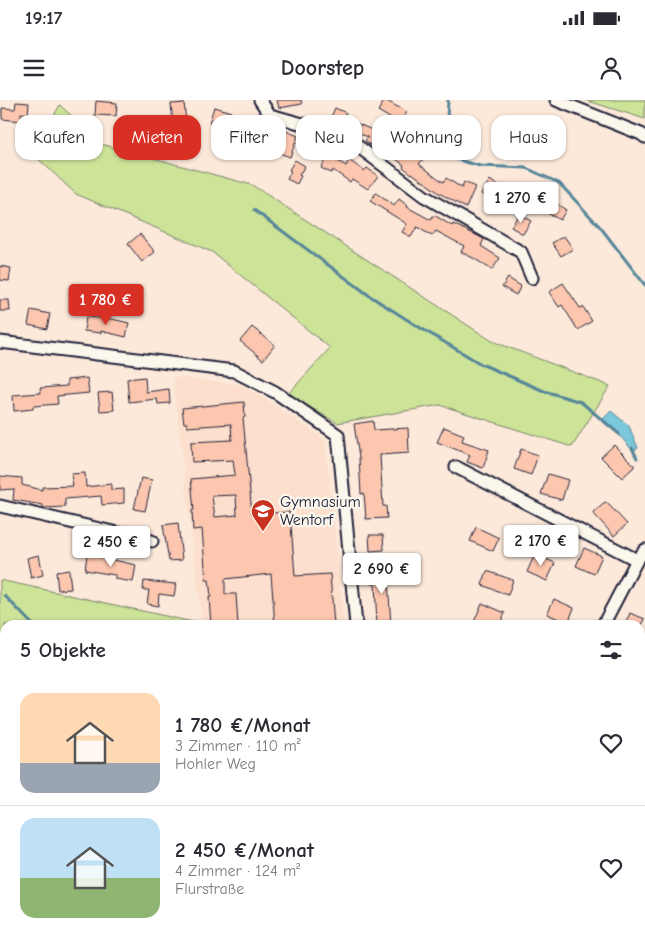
<!DOCTYPE html>
<html lang="de">
<head>
<meta charset="utf-8">
<style>
	:root { --surface:#fff; --page:#f2f2f3; --text:#2b2b33; --muted:#7c7c81; --line:#e1e1e2; --accent:#d93025 }
	body { margin:0; font-family:"Comic Neue",sans-serif; background:var(--page); color:var(--text); height:100vh; display:flex; flex-direction:column; font-size:19px; white-space:nowrap }
	* { box-sizing:border-box; margin:0 }
	p { font-size:16px; color:var(--muted) }
	.icon { flex:none; width:28px; height:28px; fill:none; stroke:currentColor; stroke-width:2; stroke-linecap:round; stroke-linejoin:round }
	.map { position:relative; flex:1; overflow:hidden }
	.side { position:absolute; left:0px; top:520px; width:645px; height:321px; display:flex; flex-direction:column; background:var(--surface); border-radius:15px 15px 0 0; box-shadow:0 1px 4px #0004 }
	.side>* { flex:none }
	.banner { position:absolute; left:15px; top:15px; width:615px; height:45px; display:flex; gap:10px }
	.price { position:absolute; translate:-50% -42px; padding:0 11px; border-radius:5px; background:#fff; color:#222; font-size:16px; line-height:32px; filter:drop-shadow(0 1px 2px #0008) }
	.price::after { content:''; position:absolute; left:50%; top:30px; width:15px; height:11px; margin-left:-8px; background:inherit; clip-path:polygon(0 0,100% 0,50% 100%) }
	.price.current { background:var(--accent); color:#fff }
	ul { padding:0; list-style:none }
	li { display:flex; align-items:center; gap:15px; height:125px; padding:0 20px }
	li+li { border-top:1px solid var(--line) }
	li span { display:grid; place-items:center; flex:none; width:140px; height:100px; border-radius:15px; color:#555 }
	li>.icon { margin-inline-start:auto }
	span .icon { width:60px; height:60px; fill:#fffc; stroke-width:1 }
	li b { font-size:21px }
	h2 { display:flex; justify-content:space-between; align-items:center; height:60px; padding:0 20px; font-size:21px }
	.chip { padding:0 18px; border-radius:15px; background:var(--surface); box-shadow:0 1px 4px #0004; font-size:18px; line-height:45px }
	.chip.current { background:var(--accent); color:#fff }
	.status { display:flex; justify-content:space-between; align-items:center; height:35px; padding:0 25px; background:var(--surface); direction:ltr }
	.status svg { height:14px; fill:currentColor }
	header { display:flex; justify-content:space-between; align-items:center; height:65px; padding:0 20px; background:var(--surface); font-size:22px; font-weight:800 }
	.map>svg:first-child { display:block }
	.built { fill:#fcdfcd }
	.green { fill:#cde398; stroke:#78826a }
	.water { fill:#7ac8d9; stroke:#57869a }
	.lines { fill:none; stroke-linecap:round; stroke-linejoin:round }
	.stream { stroke:#57869a; stroke-width:3 }
	.building { fill:#fdc7af; stroke:#22223b; fill-rule:evenodd }
	.pedestrian-casing { stroke:#22223b; stroke-width:12 }
	.minor-casing { stroke:#22223b; stroke-width:15 }
	.pedestrian { stroke:#fbf7ec; stroke-width:9 }
	.minor { stroke:#fbf7ec; stroke-width:11 }
	.labels { text-anchor:middle; dominant-baseline:central; stroke-width:4.5; stroke-linejoin:round; paint-order:stroke }
	.poi-label { font-size:16px; fill:#22223b; stroke:#fbf7ec; text-anchor:start }
</style>
</head>
<body>
<div class="status"><b>19:17</b><svg viewBox="0 0 49 12"><path d="M0 12V9h3v3zM5 12V6h3v6zM10 12V3h3v9zM15 12V0h3v12zM26 1h20v11H26zM47 4h2v5h-2z"/></svg></div>
<header><svg class="icon" aria-label="menu" viewBox="0 0 24 24"><path d="M4 6h16M4 12h16M4 18h16"/></svg>Doorstep<svg class="icon" aria-label="person" viewBox="0 0 24 24"><circle cx="12" cy="8" r="4"/><path d="M4 21q1-7 8-7t8 7"/></svg></header>
<div class="map">
<svg width="645" height="841" viewBox="0 0 645 841">
	<rect width="100%" height="100%" fill="#fce9da"/>
	<filter id="ink" filterUnits="userSpaceOnUse"><feTurbulence type="fractalNoise" baseFrequency=".02" numOctaves="2"/><feDisplacementMap in="SourceGraphic" scale="10" xChannelSelector="R" yChannelSelector="G"/><feConvolveMatrix kernelMatrix="1 2 1 2 8 2 1 2 1" color-interpolation-filters="sRGB"/></filter>
	<g filter="url(#ink)">
		<path class="built" d="M173,277L241,285L268,301L325,340L344,525H202Z"/>
		<g class="green">
			<path d="M585,0H645V19Z"/>
			<path d="M60,5L101,44L252,85L492,241L610,286L572,347L440,305L337,323L288,294L330,248L212,152L76,94L32,53Z"/>
			<path d="M0,480L202,524V525H5V584L0,582Z"/>
			<path d="M645,769V816L640,801V770Z"/>
		</g>
		<path class="water" d="M611,311L629,326L638,348L633,351L614,329L603,319Z"/>
		<g class="lines">
			<g class="stream">
				<path d="M448,0L445,56L480,66L526,68L559,83L601,128L645,185"/>
				<path d="M254,110L370,196L414,224L481,264L544,291L581,302L619,334"/>
				<path d="M632,348L637,358"/>
				<path d="M5,496L33,525"/>
				<path d="M641,798L645,797"/>
			</g>
		</g>
		<g class="building">
			<path d="M277,0H301L302,4L279,8Z"/>
			<path d="M385,0L407,12L400,24L378,11Z"/>
			<path d="M96,1L117,3L116,16L95,15Z"/>
			<path d="M16,2L29,3L28,14L21,13V21L2,19V8L15,9Z"/>
			<path d="M184,3L186,22L173,23L171,4Z"/>
			<path d="M214,7L231,12L227,27L209,23Z"/>
			<path d="M335,8L346,13L342,22L331,17Z"/>
			<path d="M248,16L260,19L257,30L284,38L286,31L298,36L290,57L260,46L262,40L243,36Z"/>
			<path d="M140,22L154,24L152,46L139,45Z"/>
			<path d="M354,22L379,33L394,44L398,39L424,58L419,64L443,82L446,78L462,88L464,82L475,87L466,108L439,93L412,73V74L403,67L404,65L384,50L382,54L365,41L368,37L351,30Z"/>
			<path d="M328,55L346,66L349,60L364,71L367,68L378,76L368,89L352,79L350,82L333,70L331,73L321,68Z"/>
			<path d="M295,60L305,66L299,75L301,76L297,84L287,79L291,71L289,70Z"/>
			<path d="M490,80L500,87L491,100L481,94Z"/>
			<path d="M376,93L394,106L399,99L408,106L407,107L431,120L434,115L452,126L453,124L474,134L484,139L481,146L500,158L492,170L475,159L461,152L464,146L436,131L432,136L417,127L411,137L402,132L407,124L370,101Z"/>
			<path d="M551,100L566,110L560,120L544,111Z"/>
			<path d="M519,114L531,121L523,134L511,127Z"/>
			<path d="M140,134L155,152L142,162L128,144Z"/>
			<path d="M564,136L573,149L561,156L552,143Z"/>
			<path d="M0,166L11,168L9,181L0,180Z"/>
			<path d="M508,178L521,186L516,195L502,187Z"/>
			<path d="M563,183L580,208L583,207L592,221L578,230L562,205L559,207L549,192Z"/>
			<path d="M0,200H9L10,211H0Z"/>
			<path d="M31,210L50,214L47,229L28,225Z"/>
			<path d="M86,217L112,219L129,223L126,237L101,231V233L84,231Z"/>
			<path d="M252,227L275,245L263,260L240,241Z"/>
			<path d="M145,277L146,292L169,289L170,303L158,304L157,299L129,302L127,279Z"/>
			<path d="M87,278L89,293L57,296L58,304L33,306V309L14,311L13,295L41,293L40,288L67,286V280Z"/>
			<path d="M112,292L114,310L100,311L98,293Z"/>
			<path d="M244,302L245,317L243,318L252,414L290,412L295,476L330,474L334,525H275L271,474L225,479V494H236L238,525H211L209,497H211L209,480H206L202,429L193,430L192,410H194L191,379L235,375L233,360L192,362L191,342L232,340L231,324L187,327V323H184L182,308ZM236,395L237,415L215,417L212,396Z"/>
			<path d="M373,321L374,330L408,328L409,353L380,355L383,406H386L387,418L366,419L364,393L361,394L359,358L354,324Z"/>
			<path d="M444,327L464,335L462,341L489,350L483,368L467,362L470,355L437,342Z"/>
			<path d="M614,345L635,366L622,378L601,357Z"/>
			<path d="M521,349L538,355L531,375L514,369Z"/>
			<path d="M85,373L86,387L111,384V390L124,389V403L102,405L101,396L65,399V407L43,408V405L13,400L14,389L0,390V376L22,378V385L42,390V387L73,386L71,374Z"/>
			<path d="M548,374L568,380L562,400L541,394Z"/>
			<path d="M141,378L152,380L145,411L134,409Z"/>
			<path d="M606,402L627,424L614,436L593,413Z"/>
			<path d="M178,423L182,460L169,461L163,425Z"/>
			<path d="M520,426L536,433L531,445L514,438Z"/>
			<path d="M476,427L499,438L493,451L470,441Z"/>
			<path d="M369,435H383L384,450L370,451Z"/>
			<path d="M584,448L602,456L594,474L576,466Z"/>
			<path d="M87,454L136,465L133,482L115,479V475L85,470Z"/>
			<path d="M535,454L555,463L547,481L527,472Z"/>
			<path d="M39,455L43,475L31,478L27,458Z"/>
			<path d="M387,467L391,525H377L375,484H372L371,468Z"/>
			<path d="M69,470L71,489L58,490L56,472Z"/>
			<path d="M487,471L513,480L508,495L482,485Z"/>
			<path d="M144,481L176,484L174,496L159,494L158,506L147,504L149,490H143Z"/>
			<path d="M554,499L574,508L568,523L547,514Z"/>
			<path d="M482,503L505,513L500,525H481L474,522Z"/>
			<path d="M630,513L645,519L642,525H625Z"/>
		</g>
		<g class="lines">
			<g class="pedestrian-casing">
				<path id="pedestrian" d="M77,836L78,841"/>
			</g>
			<g class="minor-casing">
				<g id="minor">
					<path d="M260,0L270,15L343,35L424,96L521,152L532,178"/>
					<path d="M556,0L641,34L645,37"/>
					<path d="M0,242L234,271L275,292L338,335L356,525"/>
					<path d="M456,367L637,460"/>
					<path d="M0,406L152,441"/>
					<path d="M603,525L637,460L645,450"/>
					<path d="M0,736L5,739"/>
					<path d="M640,822L645,836"/>
					<path d="M441,836L452,838"/>
				</g>
			</g>
			<use href="#pedestrian" class="pedestrian"/>
			<use href="#minor" class="minor"/>
		</g>
	</g>
	<defs>
		<g id="school-pin" transform="scale(1.25)"><path d="M0 17L-7.5 6A9.5 9.5 0 1 1 7.5 6Z" fill="#c8321e" stroke="#fbf7ec"/><path d="M0-5L7-2L0 1L-7-2ZM-4 1L0 2.5L4 1V4Q0 6-4 4Z" fill="#fff"/></g>
	</defs>
	<g fill-rule="evenodd">
		<use href="#school-pin" x="263" y="411"/>
	</g>
	<g class="labels">
		<g class="poi-label">
			<text x="280" y="402">Gymnasium<tspan x="280" dy="18">Wentorf</tspan></text>
		</g>
	</g>
</svg>
<b class="price" style="left:521px;top:124px">1 270 €</b>
<b class="price current" style="left:106px;top:226px">1 780 €</b>
<b class="price" style="left:541px;top:467px">2 170 €</b>
<b class="price" style="left:111px;top:468px">2 450 €</b>
<b class="price" style="left:382px;top:495px">2 690 €</b>
<div class="banner">
<a class="chip">Kaufen</a>
<a class="chip current">Mieten</a>
<a class="chip">Filter</a>
<a class="chip">Neu</a>
<a class="chip">Wohnung</a>
<a class="chip">Haus</a>
</div>
<section class="side">
<h2>5 Objekte<svg class="icon" aria-label="filters" viewBox="0 0 24 24"><path d="M4 7h16M4 17h16"/><circle cx="9" cy="7" r="2"/><circle cx="15" cy="17" r="2"/></svg></h2>
<ul>
<li><span style="background:linear-gradient(#ffd9b3 70%,#9aa5b1 0)"><svg class="icon" aria-label="home" viewBox="0 0 24 24"><path d="M3 11l9-7 9 7M6 9v11h12V9"/></svg></span><div><b>1 780 €/Monat</b><p>3 Zimmer · 110 m²</p><p>Hohler Weg</p></div><svg class="icon" aria-label="heart" viewBox="0 0 24 24"><path d="M12 20l-8-8c-3-5 5-10 8-4 3-6 11-1 8 4z"/></svg></li>
<li><span style="background:linear-gradient(#bfe0f5 60%,#8fb573 0)"><svg class="icon" aria-label="home" viewBox="0 0 24 24"><path d="M3 11l9-7 9 7M6 9v11h12V9"/></svg></span><div><b>2 450 €/Monat</b><p>4 Zimmer · 124 m²</p><p>Flurstraße</p></div><svg class="icon" aria-label="heart" viewBox="0 0 24 24"><path d="M12 20l-8-8c-3-5 5-10 8-4 3-6 11-1 8 4z"/></svg></li>
</ul>
</section>
</div>
</body>
</html>
